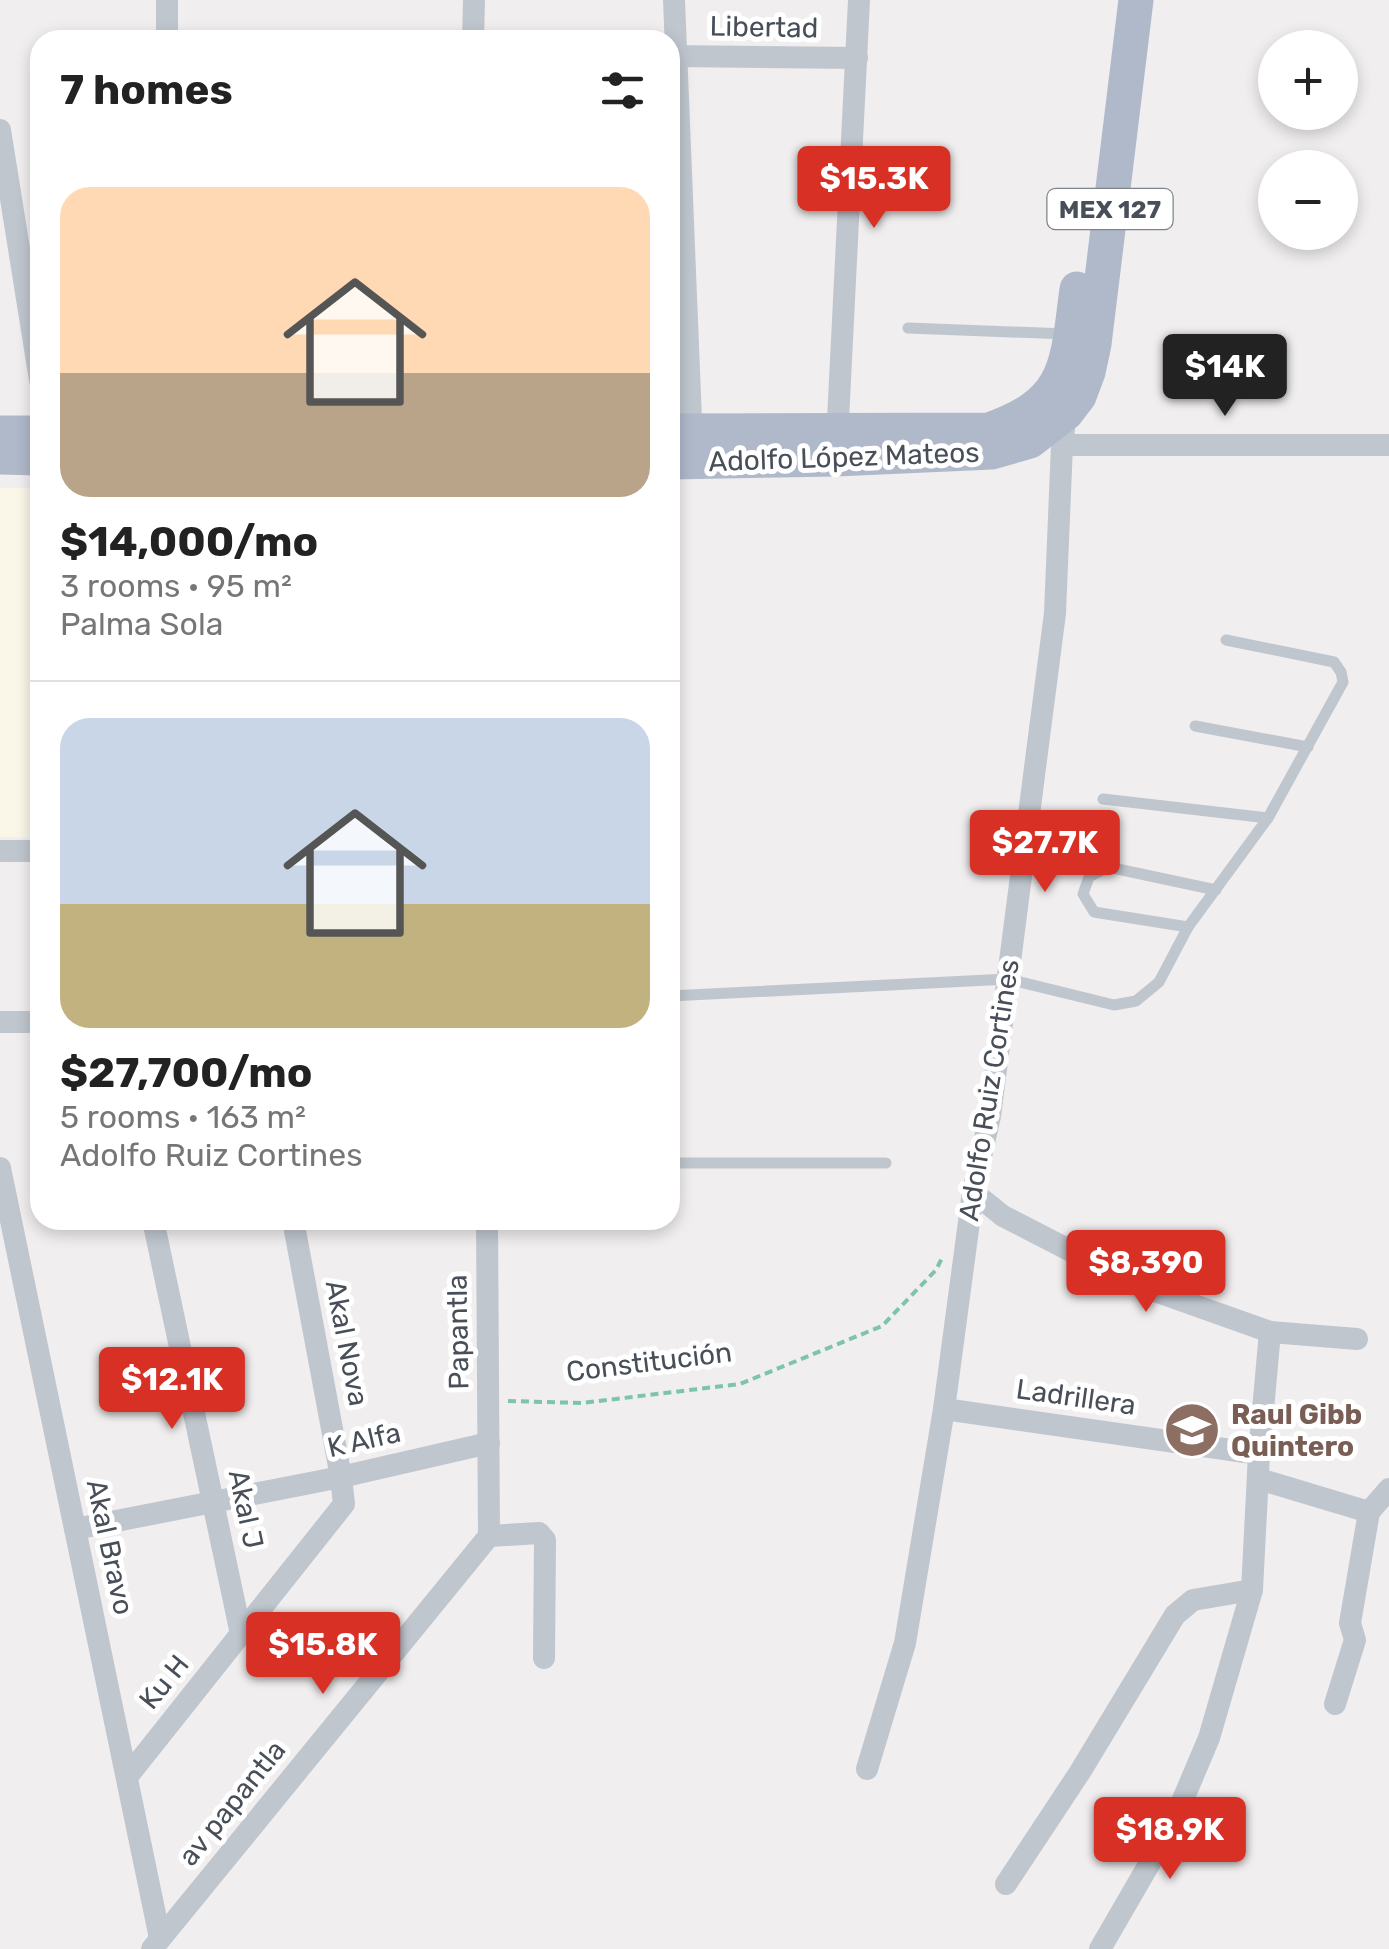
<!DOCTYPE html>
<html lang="en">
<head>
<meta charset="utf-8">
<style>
	:root { --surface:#fff; --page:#f2f2f2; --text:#222; --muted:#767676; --line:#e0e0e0; --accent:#d93025 }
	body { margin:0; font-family:Rubik,sans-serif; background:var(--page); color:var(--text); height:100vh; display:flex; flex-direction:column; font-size:38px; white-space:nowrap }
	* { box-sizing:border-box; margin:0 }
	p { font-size:32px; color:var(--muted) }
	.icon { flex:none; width:55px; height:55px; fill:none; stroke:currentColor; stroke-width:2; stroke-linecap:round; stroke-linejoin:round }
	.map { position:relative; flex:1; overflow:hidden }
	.panel { position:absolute; left:30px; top:30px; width:650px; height:1200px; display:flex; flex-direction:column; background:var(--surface); border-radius:30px; box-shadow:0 5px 15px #0003 }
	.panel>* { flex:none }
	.controls { position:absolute; left:1258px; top:30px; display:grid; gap:20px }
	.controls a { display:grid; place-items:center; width:100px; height:100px; border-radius:50%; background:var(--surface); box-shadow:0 5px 15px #0003; font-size:50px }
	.price { position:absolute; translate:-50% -85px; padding:0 22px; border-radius:10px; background:var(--accent); color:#fff; font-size:32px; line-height:65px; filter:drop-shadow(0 2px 5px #0008) }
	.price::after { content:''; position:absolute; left:50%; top:60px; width:30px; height:22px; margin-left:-15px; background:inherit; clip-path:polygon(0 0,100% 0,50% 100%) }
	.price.current { background:#222; color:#fff }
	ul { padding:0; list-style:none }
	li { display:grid; align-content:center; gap:20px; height:530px; padding:0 30px }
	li+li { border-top:2px solid var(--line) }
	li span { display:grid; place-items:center; height:310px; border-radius:30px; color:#555 }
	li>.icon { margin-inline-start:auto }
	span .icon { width:180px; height:180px; fill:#fffc; stroke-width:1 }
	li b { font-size:42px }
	h2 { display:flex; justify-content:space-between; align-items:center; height:120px; padding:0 30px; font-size:42px }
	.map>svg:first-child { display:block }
	.commercial { fill:#faf7e9 }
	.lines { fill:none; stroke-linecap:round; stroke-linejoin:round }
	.path { stroke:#7cc4ab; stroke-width:4; stroke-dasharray:8 5; stroke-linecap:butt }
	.lane { stroke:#c0c6ce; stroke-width:11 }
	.street { stroke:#c0c6ce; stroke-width:22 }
	.primary { stroke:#b0b9ca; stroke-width:35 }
	.labels { text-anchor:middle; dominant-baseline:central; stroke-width:10; stroke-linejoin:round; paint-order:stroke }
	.shield { fill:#fff; stroke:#7f848b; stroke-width:2.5 }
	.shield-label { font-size:25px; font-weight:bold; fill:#484f59 }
	.street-label { font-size:28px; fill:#484f59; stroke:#fff }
	.education-label { font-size:28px; font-weight:bold; fill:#785e54; stroke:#fff; text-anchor:start }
</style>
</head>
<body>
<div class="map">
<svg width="1389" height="1949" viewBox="0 0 1389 1949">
	<rect width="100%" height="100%" fill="#f0eeee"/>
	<path class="commercial" d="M0,488H40V838L0,837Z"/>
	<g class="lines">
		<path class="path" d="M508,1401L582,1403L740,1384L882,1326L936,1270L943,1256"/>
		<g class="lane">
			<path d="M908,328L1067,334"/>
			<path d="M1195,726L1308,747"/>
			<path d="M1103,799L1268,818"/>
			<path d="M1188,927L1094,912L1083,894L1089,877L1108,867L1216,890"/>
			<path d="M670,996L1008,979L1114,1005L1136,1001L1159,982L1188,927L1268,818L1343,682L1341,672L1334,662L1226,640"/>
			<path d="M674,996L671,1163H886"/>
		</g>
		<g class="street">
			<path d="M674,0L692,444"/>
			<path d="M167,40V0"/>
			<path d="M473,40L474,0"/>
			<path d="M670,56L857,58"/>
			<path d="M0,130L40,380"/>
			<path d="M837,440L859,0"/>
			<path d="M1062,445H1389"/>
			<path d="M0,851H40"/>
			<path d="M0,1022H40"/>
			<path d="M0,1168L160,1938"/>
			<path d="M973,1192L1003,1216L1135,1284L1270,1332L1357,1339"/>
			<path d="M153,1220L241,1634"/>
			<path d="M944,1409L1259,1454"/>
			<path d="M1259,1479L1369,1512"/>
			<path d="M1369,1512L1389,1489"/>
			<path d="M75,1529L341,1477L489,1443"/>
			<path d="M489,1536L539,1533L545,1540L544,1658"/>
			<path d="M1335,1704L1355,1640L1350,1623L1369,1512"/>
			<path d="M867,1769L905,1643L944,1409L973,1192L990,1116L1055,613L1062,445L1066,413L1064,408"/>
			<path d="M127,1777L344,1504L341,1477L293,1220"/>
			<path d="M1006,1884L1080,1772L1175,1615L1193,1600L1252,1590L1259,1454L1270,1332"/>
			<path d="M152,1949L489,1536L487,1220"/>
			<path d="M1100,1949L1173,1823L1209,1738L1252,1590"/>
		</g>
		<g class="primary">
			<path d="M670,431L989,430C1070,402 1067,364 1077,289"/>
			<path d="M0,433H40"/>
			<path d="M0,457L40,458"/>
			<path d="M670,462L836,459L992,452L1030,441L1066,413L1079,396L1088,372L1094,344L1136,0"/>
		</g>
	</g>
	<defs>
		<g id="school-disc" transform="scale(2.875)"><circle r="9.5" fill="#8d6e63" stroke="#fff"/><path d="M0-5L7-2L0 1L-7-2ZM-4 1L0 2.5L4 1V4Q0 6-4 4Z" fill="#fff"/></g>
	</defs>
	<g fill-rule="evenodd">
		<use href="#school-disc" x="1192" y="1430"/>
	</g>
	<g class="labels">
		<rect class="shield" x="1047.5" y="189" width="125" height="40" rx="8"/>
		<g class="shield-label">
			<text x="1110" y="209">MEX 127</text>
		</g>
		<g class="street-label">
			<text transform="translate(764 27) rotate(1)">Libertad</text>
			<text transform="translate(844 457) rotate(-2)">Adolfo López Mateos</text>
			<text transform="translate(989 1090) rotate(-81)">Adolfo Ruiz Cortines</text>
			<text transform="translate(458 1332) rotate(-91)">Papantla</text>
			<text transform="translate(347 1343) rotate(79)">Akal Nova</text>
			<text transform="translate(649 1362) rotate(-7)">Constitución</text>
			<text transform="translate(1076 1397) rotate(8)">Ladrillera</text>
			<text transform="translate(364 1440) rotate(-13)">K Alfa</text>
			<text transform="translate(246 1509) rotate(78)">Akal J</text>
			<text transform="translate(110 1547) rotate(78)">Akal Bravo</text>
			<text transform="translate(164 1682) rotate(-51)">Ku H</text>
			<text transform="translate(232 1803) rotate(-51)">av papantla</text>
		</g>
		<g class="education-label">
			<text x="1231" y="1414">Raul Gibb<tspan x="1231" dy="32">Quintero</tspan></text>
		</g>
	</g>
</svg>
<div class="controls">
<a>+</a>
<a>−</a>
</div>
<b class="price" style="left:874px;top:231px">$15.3K</b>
<b class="price current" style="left:1225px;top:419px">$14K</b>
<b class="price" style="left:1045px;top:895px">$27.7K</b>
<b class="price" style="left:1146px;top:1315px">$8,390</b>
<b class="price" style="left:172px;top:1432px">$12.1K</b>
<b class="price" style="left:323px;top:1697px">$15.8K</b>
<b class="price" style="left:1170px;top:1882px">$18.9K</b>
<section class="panel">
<h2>7 homes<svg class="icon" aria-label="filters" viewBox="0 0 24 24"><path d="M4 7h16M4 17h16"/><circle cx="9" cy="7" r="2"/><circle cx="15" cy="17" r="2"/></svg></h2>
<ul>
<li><span style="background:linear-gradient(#ffd9b3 60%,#b9a48a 0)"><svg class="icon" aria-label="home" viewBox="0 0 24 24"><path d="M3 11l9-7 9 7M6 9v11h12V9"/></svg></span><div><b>$14,000/mo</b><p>3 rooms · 95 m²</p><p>Palma Sola</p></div></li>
<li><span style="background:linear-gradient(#c9d6e8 60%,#c2b280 0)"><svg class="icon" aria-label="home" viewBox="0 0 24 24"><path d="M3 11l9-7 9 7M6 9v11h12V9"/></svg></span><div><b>$27,700/mo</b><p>5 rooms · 163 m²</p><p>Adolfo Ruiz Cortines</p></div></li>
</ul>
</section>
</div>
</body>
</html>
